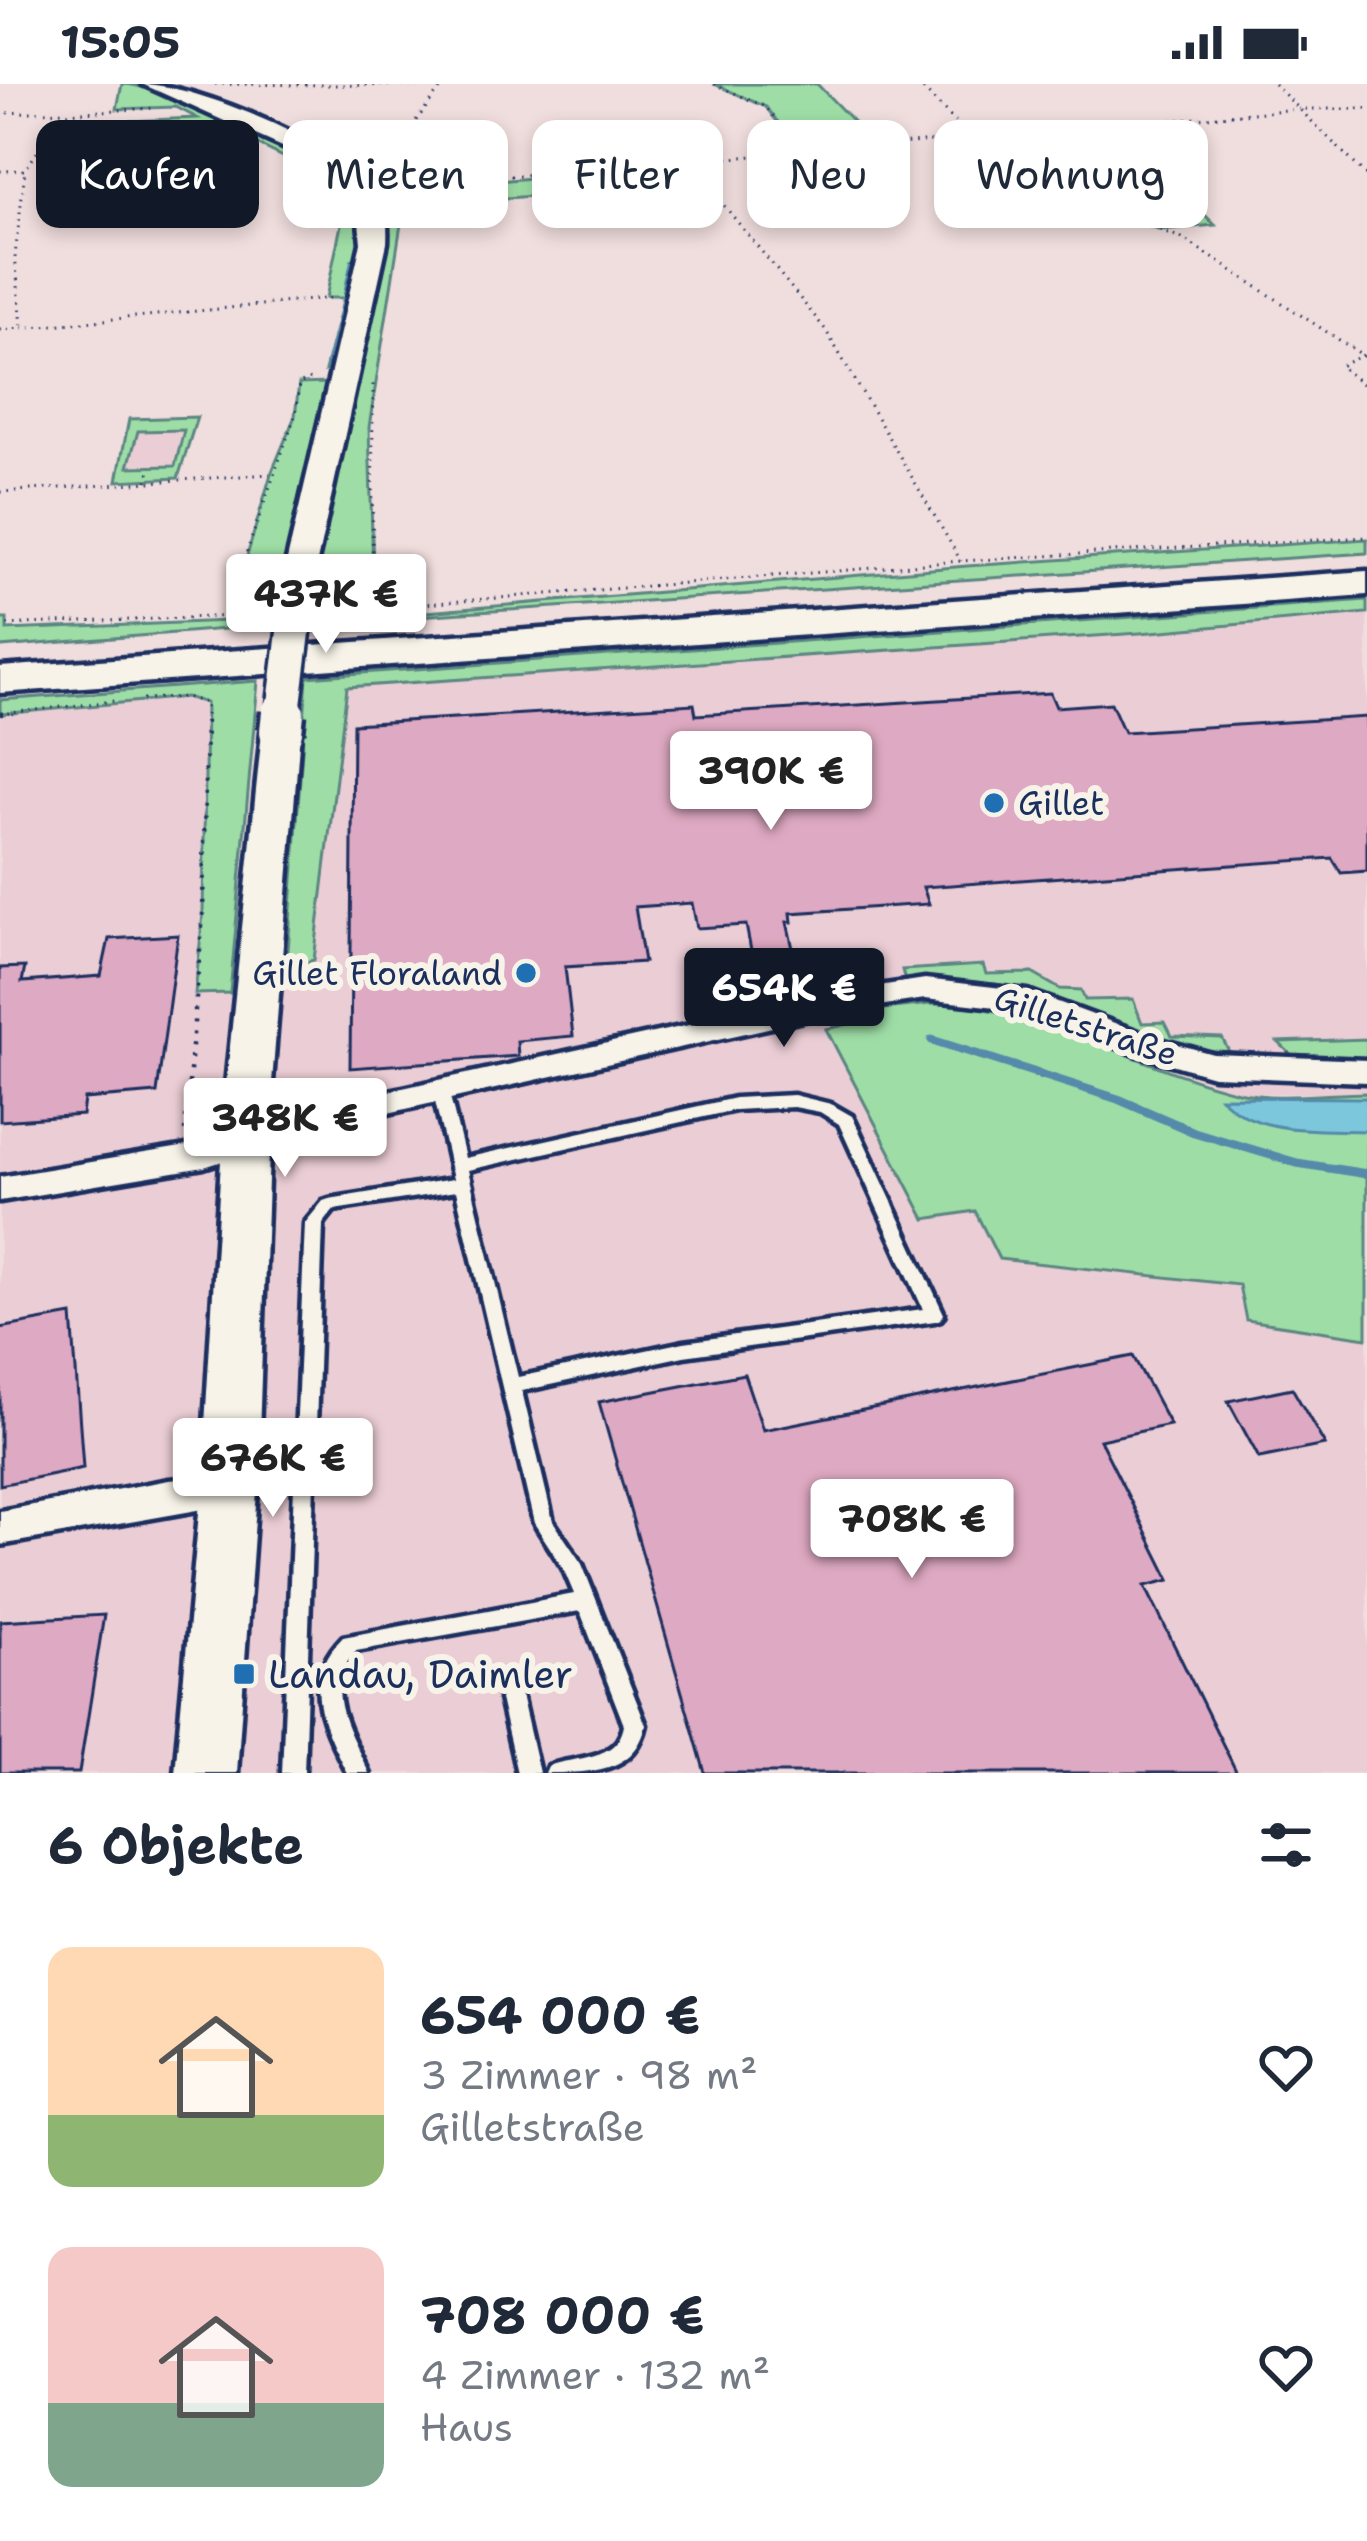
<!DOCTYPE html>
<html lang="de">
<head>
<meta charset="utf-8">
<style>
	:root { --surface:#fff; --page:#f2f2f3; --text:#1f2937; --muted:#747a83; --accent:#111827 }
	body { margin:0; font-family:"Shantell Sans",sans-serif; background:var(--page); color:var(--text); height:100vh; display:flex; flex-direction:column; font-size:45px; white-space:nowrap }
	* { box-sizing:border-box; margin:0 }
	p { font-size:39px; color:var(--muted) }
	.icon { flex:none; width:66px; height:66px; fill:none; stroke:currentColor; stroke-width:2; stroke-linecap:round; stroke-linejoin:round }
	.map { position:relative; height:1689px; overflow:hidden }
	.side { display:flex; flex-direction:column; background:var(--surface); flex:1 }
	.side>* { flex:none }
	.banner { position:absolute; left:36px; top:36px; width:1296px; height:108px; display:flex; gap:24px }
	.price { position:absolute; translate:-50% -102px; padding:0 27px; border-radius:12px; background:#fff; color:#222; font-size:39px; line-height:78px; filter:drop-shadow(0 3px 6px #0008) }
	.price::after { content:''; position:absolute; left:50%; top:72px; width:36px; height:27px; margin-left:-18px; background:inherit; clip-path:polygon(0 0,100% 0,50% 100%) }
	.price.selected { background:var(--accent); color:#fff }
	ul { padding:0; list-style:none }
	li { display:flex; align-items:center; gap:36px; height:300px; padding:0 48px }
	li span { display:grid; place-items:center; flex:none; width:336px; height:240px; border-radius:24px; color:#555 }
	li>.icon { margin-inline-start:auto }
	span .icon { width:144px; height:144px; fill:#fffc; stroke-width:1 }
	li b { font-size:51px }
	h2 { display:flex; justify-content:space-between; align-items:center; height:144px; padding:0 48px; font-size:51px }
	.chip { padding:0 42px; border-radius:24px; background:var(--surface); box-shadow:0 6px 18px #0003; font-size:42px; line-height:108px }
	.chip.selected { background:var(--accent); color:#fff }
	.status { display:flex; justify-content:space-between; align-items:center; height:84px; padding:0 60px; background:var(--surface); direction:ltr }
	.status svg { height:33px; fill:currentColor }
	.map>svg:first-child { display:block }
	.built { fill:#ebcdd5 }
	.green { fill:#9edea6; stroke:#5c8682; stroke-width:3; fill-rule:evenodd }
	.water { fill:#7cc7dc; stroke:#558aaa; stroke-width:3 }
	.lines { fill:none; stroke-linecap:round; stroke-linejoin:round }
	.stream-far2 { stroke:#558aaa; stroke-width:6 }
	.stream-far1 { stroke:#558aaa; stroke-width:8 }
	.stream { stroke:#558aaa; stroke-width:9 }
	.building { fill:#dea9c2; stroke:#1b2f5e; stroke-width:3 }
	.service-casing { stroke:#1b2f5e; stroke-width:9 }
	.minor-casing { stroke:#1b2f5e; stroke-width:9 }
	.secondary-casing { stroke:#1b2f5e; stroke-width:9 }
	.trunk-casing { stroke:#1b2f5e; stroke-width:9 }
	.path-far1 { stroke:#1b2f5e; stroke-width:3; stroke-dasharray:1.5 6; stroke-linecap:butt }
	.path { stroke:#1b2f5e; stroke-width:4.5; stroke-dasharray:3 9; stroke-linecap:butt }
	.service { fill:#f7f3e8; fill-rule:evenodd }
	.minor { fill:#f7f3e8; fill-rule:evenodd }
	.secondary { fill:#f7f3e8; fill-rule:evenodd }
	.trunk { fill:#f7f3e8; fill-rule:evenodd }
	.secondary-bridge-far1-casing { stroke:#1b2f5e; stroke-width:40; stroke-linecap:butt }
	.secondary-bridge-casing { stroke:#1b2f5e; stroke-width:51; stroke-linecap:butt }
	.secondary-bridge-far1 { stroke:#f7f3e8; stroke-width:33 }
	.secondary-bridge { stroke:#f7f3e8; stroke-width:42 }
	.poi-dot { fill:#1f6fb2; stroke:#f7f3e8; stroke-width:4.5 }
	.labels { text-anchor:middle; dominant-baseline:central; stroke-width:12; stroke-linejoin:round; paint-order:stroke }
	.poi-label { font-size:33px; fill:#1b2f5e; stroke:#f7f3e8; text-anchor:start }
	.street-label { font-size:33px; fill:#1b2f5e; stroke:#f7f3e8 }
	.near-poi-label { font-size:39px; fill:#1b2f5e; stroke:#f7f3e8; text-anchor:start }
</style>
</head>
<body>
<div class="status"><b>15:05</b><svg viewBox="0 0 49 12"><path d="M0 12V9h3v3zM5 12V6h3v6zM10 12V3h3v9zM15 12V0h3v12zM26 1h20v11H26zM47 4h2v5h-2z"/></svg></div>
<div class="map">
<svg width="1367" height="1689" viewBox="0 0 1367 1689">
	<rect width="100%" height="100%" fill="#f0dddd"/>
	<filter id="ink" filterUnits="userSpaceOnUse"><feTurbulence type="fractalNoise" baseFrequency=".00833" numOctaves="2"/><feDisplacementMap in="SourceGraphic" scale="24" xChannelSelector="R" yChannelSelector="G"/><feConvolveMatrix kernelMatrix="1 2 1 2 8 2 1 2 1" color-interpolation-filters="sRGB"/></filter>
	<g filter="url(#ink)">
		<g class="built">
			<path d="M184,346L175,382L128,384L138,347Z"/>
			<path d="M1367,529V1009H1241L1032,933L854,929L859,938L827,945L975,1127L999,1175L1240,1201L1246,1236L1367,1254V1689H0V630L124,616L186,613L206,619L203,830L196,909L314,876L347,603L1140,549Z"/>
		</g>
		<g class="green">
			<path d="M122,0C163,0 327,76 353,108C358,113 363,126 365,133C370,157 341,256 335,286L325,287L344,214H326L343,131L322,92L234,49L42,61L56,40L197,34L176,23L117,25Z"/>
			<path d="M714,0H817L875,60L801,68L766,23Z"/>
			<path d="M1114,40L1215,141L1161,146L1118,131L971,54Z"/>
			<path d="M564,91L591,108L404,121L369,343L373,488L367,533L967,482L1367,455V469L314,539L317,488L375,108Z"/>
			<path d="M328,299L274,541L0,563V535H7V546L228,537L271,390L295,332L299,300Z"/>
			<path d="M197,333L178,394L117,397L129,335ZM184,346L175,382L128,383L138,347Z"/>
			<path d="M1367,516V529L1140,549L347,603L314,876L287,882L307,593Z"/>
			<path d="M258,597L230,909L195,910L203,830L206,619L186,613L0,630V616Z"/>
			<path d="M983,881L986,890L1032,889L1060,905L1081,906L1085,916L1133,915L1142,939L1165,938L1172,952L1222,954L1232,973C1158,963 1098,925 1027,906C987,896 946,896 905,897L902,886Z"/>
			<path d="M866,890L867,903L702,937L698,923L780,911L778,897Z"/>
			<path d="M931,920C1042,921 1132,982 1238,1008C1277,1017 1327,1009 1367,1009V1254L1246,1236L1239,1201L999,1175L975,1127L925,1135L826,945L858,938L853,928Z"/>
			<path d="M1367,955V975H1296L1278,958Z"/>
		</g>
		<path class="water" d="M1220,1013L1367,1014V1047C1318,1045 1255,1052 1220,1013Z"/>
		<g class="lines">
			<g class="stream-far2">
				<path d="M346,209L353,177"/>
				<path d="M330,276L345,216"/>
			</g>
			<path class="stream-far1" d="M329,281L331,273"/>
			<path class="stream" d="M932,956L1118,1015L1194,1048L1297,1079L1367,1090"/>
		</g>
		<g class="building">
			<path d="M1050,609L1056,623L1111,619L1124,648L1367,633V787L1341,789L1332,774L923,803L929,820L791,829L792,838H787L794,869L752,872L746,841L697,844L692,819L635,823L644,878L565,883L573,952L517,957L518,972L350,984L353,640L694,620L696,631Z"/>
			<path d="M178,851L157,1009L84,1015L82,1031L0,1037V884L25,883L22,898L101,892L109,855Z"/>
			<path d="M72,1231L83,1384L0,1401V1244Z"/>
			<path d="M1133,1272L1170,1341L1100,1356L1170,1496L1145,1502L1237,1689H705L599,1318L744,1290L763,1346Z"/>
			<path d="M1292,1304L1325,1361L1259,1374L1228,1317Z"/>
			<path d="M104,1531L79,1689H0V1537Z"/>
		</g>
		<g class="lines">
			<g class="service-casing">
				<g id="service">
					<path d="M441,1003L447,1005L449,1009L465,1074L735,1014L794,1011L831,1020L852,1032L854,1036L944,1230L941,1235L935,1237L684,1272L522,1307L553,1437L582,1480L646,1641C636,1689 590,1689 545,1689L548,1682C576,1672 618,1677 624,1641L580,1527L356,1567C320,1605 351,1649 369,1689H347C323,1640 299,1598 343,1553L574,1510L563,1484L534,1439L456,1107L334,1126L323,1140L304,1689H282L305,1139L323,1117L329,1115L453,1095L433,1009L435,1005ZM794,1023L820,1028L839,1040L923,1225L684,1258L518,1293L468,1086L735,1026Z"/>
					<path d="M511,1605L519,1608L522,1615L539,1689H517L500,1615L503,1608Z"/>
				</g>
			</g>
			<g class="minor-casing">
				<g id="minor">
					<path d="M925,895L1028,907L1158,955L1213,970L1367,976V998L1213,992L1136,970L1023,926L925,915L839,928L339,1040L204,1083L0,1117V1093L199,1060L265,1036L339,1018L839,908Z"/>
					<path d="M229,1391L243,1396L249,1407L243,1418L0,1461V1427L169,1396Z"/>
				</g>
			</g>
			<g class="secondary-casing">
				<g id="secondary">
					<path d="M142,0C195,0 343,62 375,106C387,122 388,140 387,159L313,496L301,499L284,489L361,159L357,117L337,95L287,65Z"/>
					<path d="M281,636L294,639L300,647L271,1011L257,1407L237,1689H175L201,1407L225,1011L262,647L268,639Z"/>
				</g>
			</g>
			<g class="trunk-casing">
				<path id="trunk" d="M1367,487V511L0,609V583Z"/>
			</g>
			<g class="path-far1">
				<path d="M215,0L444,2"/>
				<path d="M714,0L766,23L801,68"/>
				<path d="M918,0L971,54"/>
				<path d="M1274,0L1367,92"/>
				<path d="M1367,25H1298L971,54L1118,131L1182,154L1367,274"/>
				<path d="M0,29L66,27"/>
				<path d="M173,44L197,43"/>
				<path d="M691,81L825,245L961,477"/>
				<path d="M0,87L25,86L64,29L156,24"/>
				<path d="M375,90L441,4"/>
				<path d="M391,102L971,54"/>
				<path d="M401,134L409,105"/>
				<path d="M22,241L15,172L25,86"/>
				<path d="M0,246L333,214"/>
				<path d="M1363,271L1340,282L1367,304"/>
				<path d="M147,397L151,383"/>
				<path d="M0,408L270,390"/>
				<path d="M372,527L373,299"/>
				<path d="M323,528L961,477L1367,453"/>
				<path d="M224,532L295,332L299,300L314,293"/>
				<path d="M0,541L264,531"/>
				<path d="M143,615L186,613L206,619V632"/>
				<path d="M0,630L114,617"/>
			</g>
			<g class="path">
				<path d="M0,630L13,629"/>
				<path d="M185,1047L203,830L206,629"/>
			</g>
			<use href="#service" class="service"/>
			<use href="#minor" class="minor"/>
			<use href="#secondary" class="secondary"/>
			<use href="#trunk" class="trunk"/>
			<g class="secondary-bridge-far1-casing">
				<path id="secondary-bridge-far1" d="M283,632L301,489"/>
			</g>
			<g class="secondary-bridge-casing">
				<path id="secondary-bridge" d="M281,647L283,629"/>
			</g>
			<use href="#secondary-bridge-far1" class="secondary-bridge-far1"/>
			<use href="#secondary-bridge" class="secondary-bridge"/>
		</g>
	</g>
	<g class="poi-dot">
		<circle cx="994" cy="719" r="12"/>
		<circle cx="526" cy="889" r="12"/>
		<rect x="232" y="1578" width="24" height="24" rx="6"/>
	</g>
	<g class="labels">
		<g class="poi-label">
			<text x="1018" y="719">Gillet</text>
			<text x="502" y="889" text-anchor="end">Gillet Floraland</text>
		</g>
		<g class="street-label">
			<text transform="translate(1086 942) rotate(18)">Gilletstraße</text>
		</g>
		<g class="near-poi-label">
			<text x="268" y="1590">Landau, Daimler</text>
		</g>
	</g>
</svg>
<b class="price" style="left:326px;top:572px">437K €</b>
<b class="price" style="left:771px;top:749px">390K €</b>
<b class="price selected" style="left:784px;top:966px">654K €</b>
<b class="price" style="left:285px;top:1096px">348K €</b>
<b class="price" style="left:273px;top:1436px">676K €</b>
<b class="price" style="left:912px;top:1497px">708K €</b>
<div class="banner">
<a class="chip selected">Kaufen</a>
<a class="chip">Mieten</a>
<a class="chip">Filter</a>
<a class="chip">Neu</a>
<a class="chip">Wohnung</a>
</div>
</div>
<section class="side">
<h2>6 Objekte<svg class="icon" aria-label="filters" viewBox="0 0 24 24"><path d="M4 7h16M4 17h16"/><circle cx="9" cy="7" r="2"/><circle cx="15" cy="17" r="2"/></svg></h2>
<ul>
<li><span style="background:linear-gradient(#ffd9b3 70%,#8fb573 0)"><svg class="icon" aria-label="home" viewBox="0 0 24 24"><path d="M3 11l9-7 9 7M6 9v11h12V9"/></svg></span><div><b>654 000 €</b><p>3 Zimmer · 98 m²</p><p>Gilletstraße</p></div><svg class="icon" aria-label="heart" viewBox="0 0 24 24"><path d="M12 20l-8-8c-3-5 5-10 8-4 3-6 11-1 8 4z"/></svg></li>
<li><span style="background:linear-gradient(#f6c9c9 65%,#7fa58c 0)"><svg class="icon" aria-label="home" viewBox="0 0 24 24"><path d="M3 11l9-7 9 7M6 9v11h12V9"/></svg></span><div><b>708 000 €</b><p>4 Zimmer · 132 m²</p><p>Haus</p></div><svg class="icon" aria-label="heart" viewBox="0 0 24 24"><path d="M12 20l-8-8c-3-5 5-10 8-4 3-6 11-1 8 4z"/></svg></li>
</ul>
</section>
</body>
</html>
